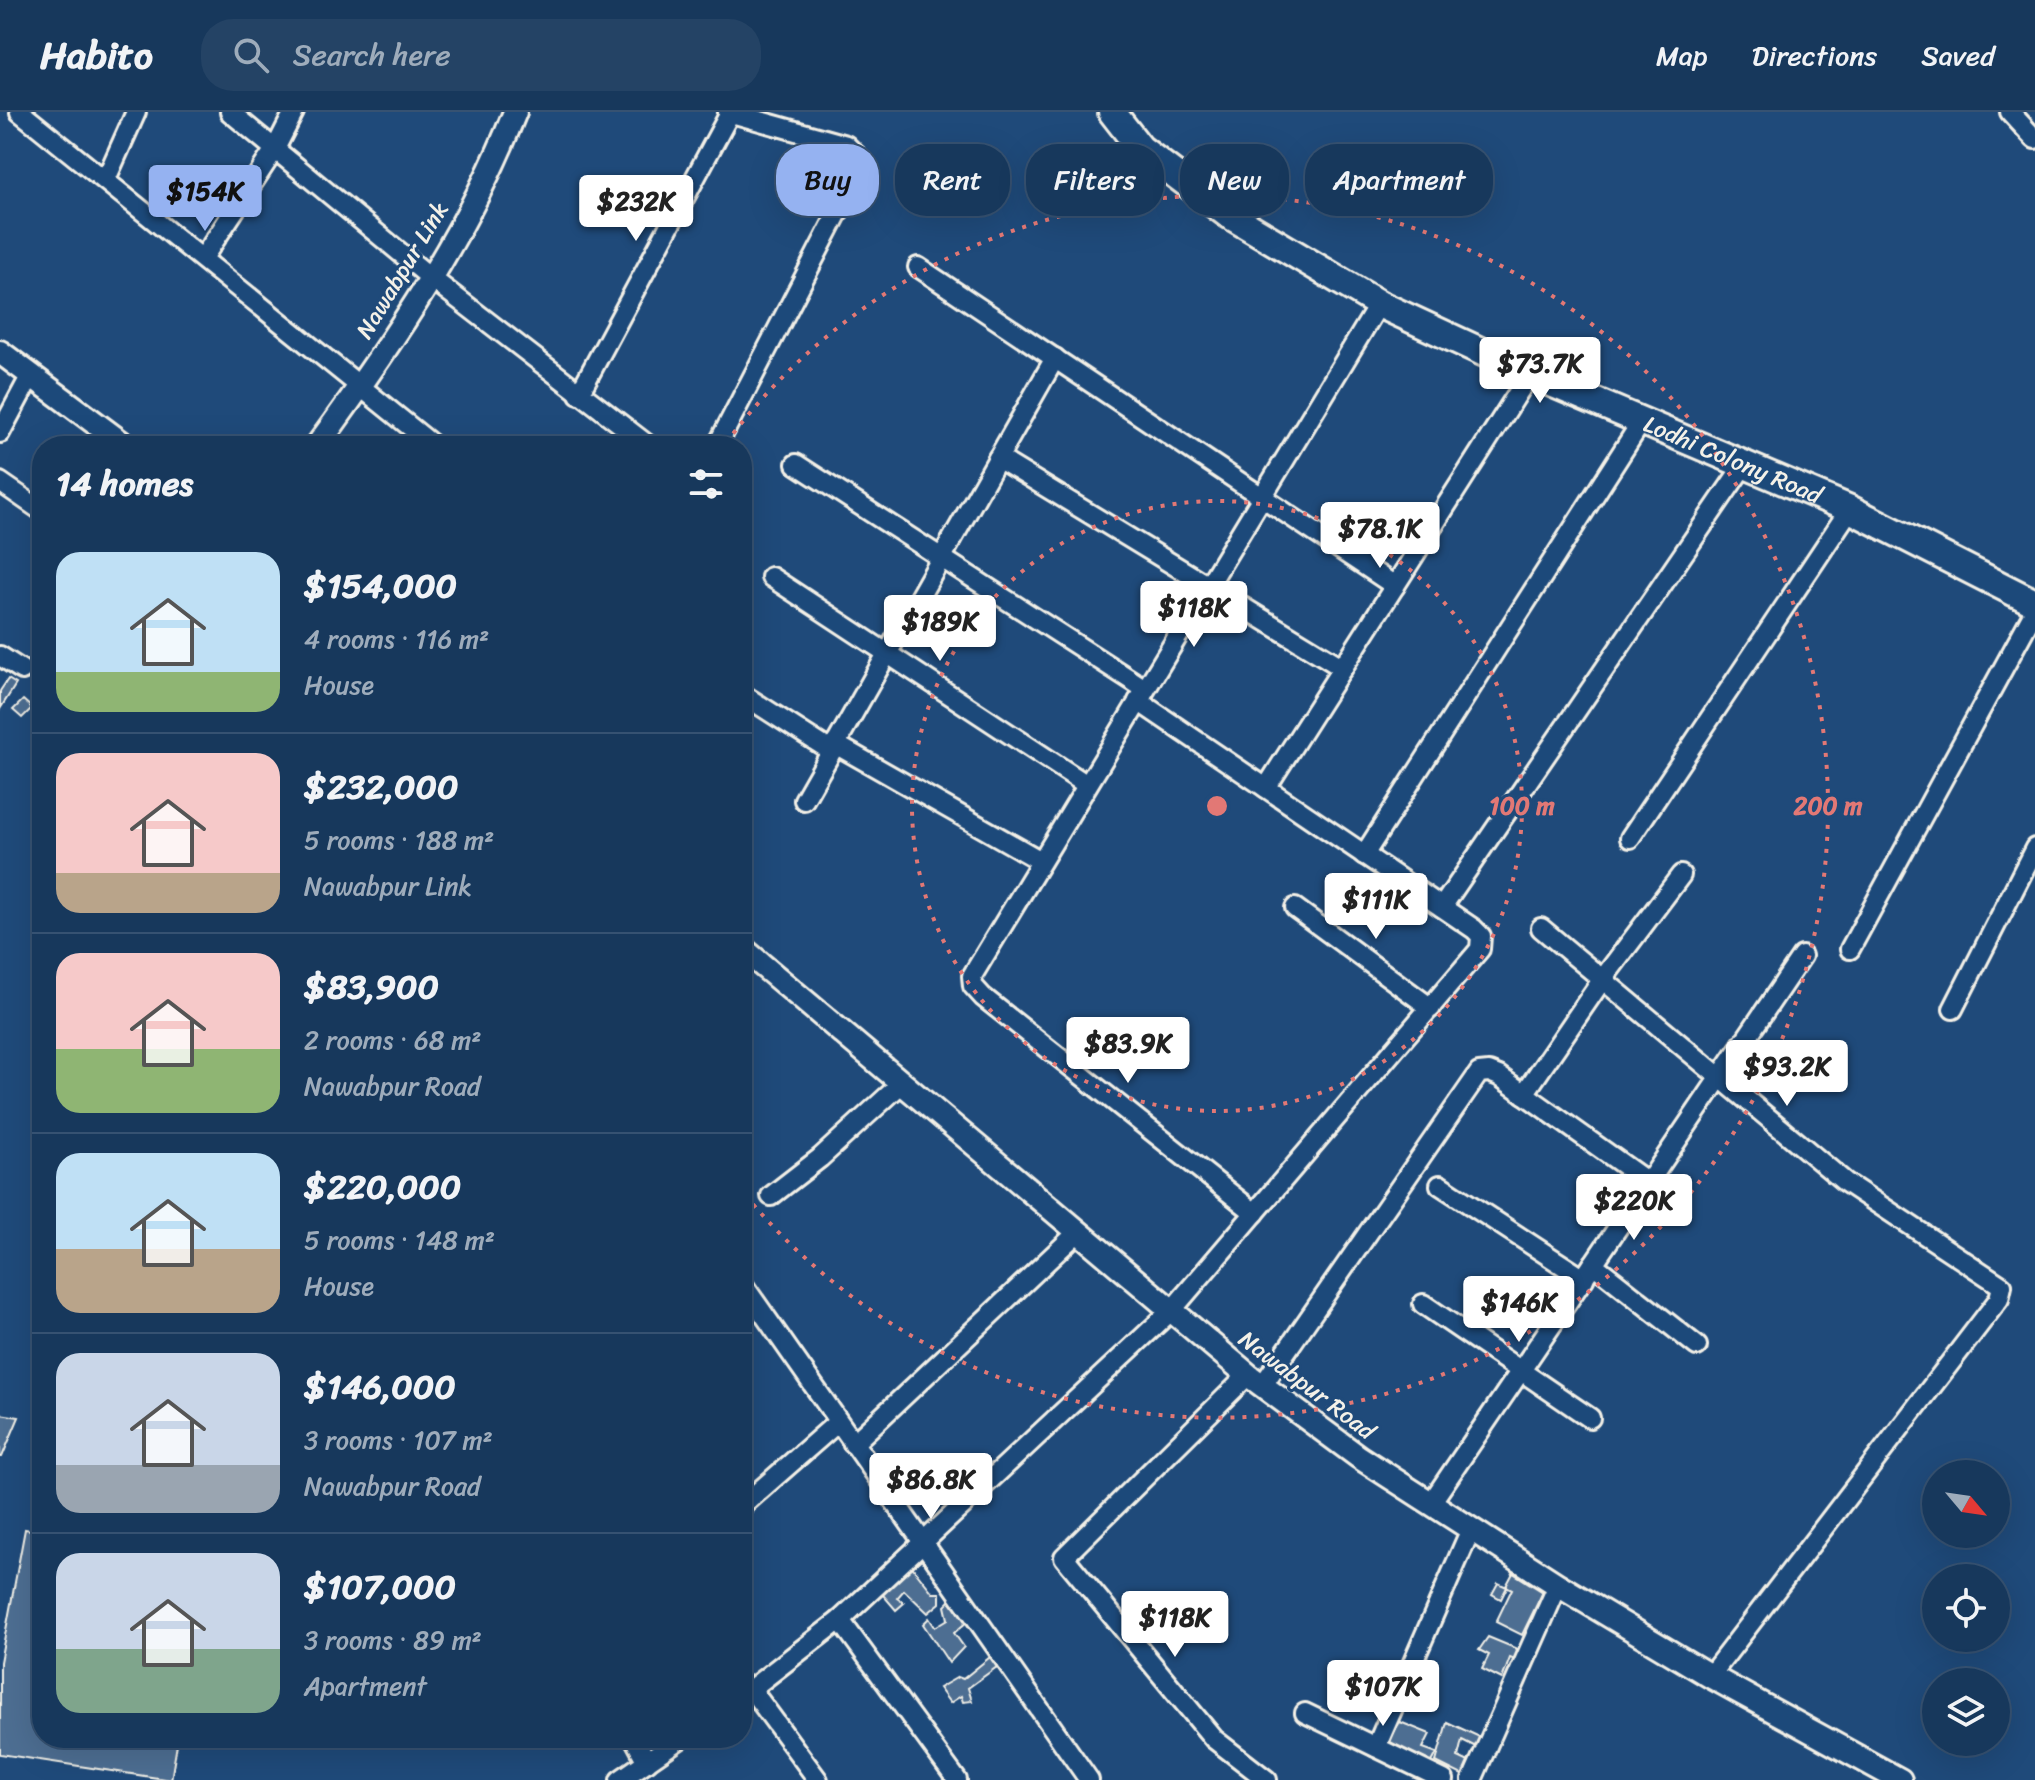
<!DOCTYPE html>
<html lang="en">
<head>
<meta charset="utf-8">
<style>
	:root { --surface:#17385c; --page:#244365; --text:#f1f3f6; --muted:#9eacbb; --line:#365272; --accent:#95b2f1 }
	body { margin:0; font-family:Sriracha,sans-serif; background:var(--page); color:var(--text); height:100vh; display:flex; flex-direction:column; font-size:30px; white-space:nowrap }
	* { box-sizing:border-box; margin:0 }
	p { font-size:26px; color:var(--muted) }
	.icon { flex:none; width:44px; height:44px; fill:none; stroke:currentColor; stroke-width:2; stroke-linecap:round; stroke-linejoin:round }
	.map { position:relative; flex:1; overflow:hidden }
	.details { position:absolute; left:32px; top:324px; width:720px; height:1312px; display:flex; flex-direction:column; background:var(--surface); border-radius:32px; box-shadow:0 8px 32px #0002,0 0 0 2px var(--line) }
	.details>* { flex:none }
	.banner { position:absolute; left:776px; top:32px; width:760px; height:72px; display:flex; gap:16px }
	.needle { width:52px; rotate:119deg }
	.tools { position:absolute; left:1922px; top:1348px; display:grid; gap:16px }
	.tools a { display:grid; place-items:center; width:88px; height:88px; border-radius:50%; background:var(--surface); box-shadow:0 8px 32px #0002,0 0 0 2px var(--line); font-size:40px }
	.price { position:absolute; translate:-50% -68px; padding:0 18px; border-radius:8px; background:#fff; color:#222; font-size:26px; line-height:52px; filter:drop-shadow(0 2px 4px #0008) }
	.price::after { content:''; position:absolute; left:50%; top:48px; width:24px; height:18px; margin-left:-12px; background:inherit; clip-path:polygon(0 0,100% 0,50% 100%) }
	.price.selected { background:var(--accent); color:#111 }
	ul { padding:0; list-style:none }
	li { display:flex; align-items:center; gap:24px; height:200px; padding:0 24px }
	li+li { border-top:2px solid var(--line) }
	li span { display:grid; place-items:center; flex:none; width:224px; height:160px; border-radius:24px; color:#555 }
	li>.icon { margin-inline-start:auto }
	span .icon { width:96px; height:96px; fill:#fffc; stroke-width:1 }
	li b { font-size:34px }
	h2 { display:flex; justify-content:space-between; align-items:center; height:96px; padding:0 24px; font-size:34px }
	.pill { padding:0 28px; border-radius:32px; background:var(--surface); box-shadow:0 8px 32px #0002,0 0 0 2px var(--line); font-size:28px; line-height:72px }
	.pill.selected { background:var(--accent); color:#111 }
	header { display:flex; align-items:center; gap:48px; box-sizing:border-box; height:112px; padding:0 40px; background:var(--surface); border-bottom:2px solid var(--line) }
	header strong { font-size:38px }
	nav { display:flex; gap:44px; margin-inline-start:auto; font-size:28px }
	.search { width:560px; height:72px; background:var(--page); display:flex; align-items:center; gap:20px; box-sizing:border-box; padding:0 28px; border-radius:32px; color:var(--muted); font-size:30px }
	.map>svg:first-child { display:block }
	.building { fill:#4d6e92; stroke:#f4f1e8; stroke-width:2 }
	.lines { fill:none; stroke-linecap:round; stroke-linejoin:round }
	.minor-casing { stroke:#f4f1e8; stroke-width:24 }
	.tertiary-casing { stroke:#f4f1e8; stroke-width:28 }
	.secondary-casing { stroke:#f4f1e8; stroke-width:32 }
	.minor { stroke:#1f4a7a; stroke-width:18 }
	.tertiary { stroke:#1f4a7a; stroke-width:22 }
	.secondary { stroke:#1f4a7a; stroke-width:26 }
	.ring { fill:none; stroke:#e27875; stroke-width:4; stroke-dasharray:4 8 }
	.labels { text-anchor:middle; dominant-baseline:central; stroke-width:6; stroke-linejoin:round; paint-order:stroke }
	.street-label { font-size:24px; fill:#f4f1e8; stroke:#1f4a7a }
	.centre { fill:#e27875; stroke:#1f4a7a; stroke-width:4 }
	.ring-label { font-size:24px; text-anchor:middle; font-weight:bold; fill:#e27875; stroke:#1f4a7a; stroke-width:6; stroke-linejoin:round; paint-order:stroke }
</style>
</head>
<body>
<header>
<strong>Habito</strong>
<div class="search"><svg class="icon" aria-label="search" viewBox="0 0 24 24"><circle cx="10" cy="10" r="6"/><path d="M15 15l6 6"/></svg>Search here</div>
<nav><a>Map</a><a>Directions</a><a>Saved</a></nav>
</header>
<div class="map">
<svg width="2035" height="1668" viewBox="0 0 2035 1668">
	<rect width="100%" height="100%" fill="#1f4a7a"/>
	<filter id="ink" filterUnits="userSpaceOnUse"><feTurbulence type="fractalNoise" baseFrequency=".0125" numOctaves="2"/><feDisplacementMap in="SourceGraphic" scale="16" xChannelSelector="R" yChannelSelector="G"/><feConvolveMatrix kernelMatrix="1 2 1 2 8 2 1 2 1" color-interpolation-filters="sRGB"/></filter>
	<g filter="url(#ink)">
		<g class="building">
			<path d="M8,567L16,572L0,597V579Z"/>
			<path d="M23,588L32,596L22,606L13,598Z"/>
			<path d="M0,1302L19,1305L2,1345H0Z"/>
			<path d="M25,1417L42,1420V1626H178L171,1668L0,1642V1550Z"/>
			<path d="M910,1452L933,1481H940V1491L928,1501L904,1478L897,1486L904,1491L896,1498L883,1483V1478Z"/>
			<path d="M1513,1461L1543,1480L1522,1523L1496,1510L1512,1477L1506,1474Z"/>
			<path d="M1498,1471L1507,1475L1501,1487L1492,1482Z"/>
			<path d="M953,1486L968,1509L954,1521L964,1535L949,1551L923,1512L929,1506L935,1515L948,1507L945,1494Z"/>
			<path d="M1488,1525L1522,1539L1518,1549L1510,1546L1502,1567L1482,1557L1489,1543L1479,1538Z"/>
			<path d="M995,1541L1001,1552L968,1576L972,1589L963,1590L961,1584L950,1591L939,1576L958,1565L963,1567Z"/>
			<path d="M1400,1610L1430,1622L1423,1636L1437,1641L1429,1656L1385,1634Z"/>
			<path d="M1447,1610L1482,1626L1478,1636L1462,1628L1458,1645L1471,1651L1464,1664L1436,1650Z"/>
		</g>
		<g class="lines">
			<g class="minor-casing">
				<g id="minor">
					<path d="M20,0L434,334"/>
					<path d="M230,0L431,166L649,334"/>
					<path d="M2010,0L2035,27"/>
					<path d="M106,67L136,0"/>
					<path d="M203,146L275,37L294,0"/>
					<path d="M918,155L1395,474"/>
					<path d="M579,282L730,1"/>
					<path d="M0,321L31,263"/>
					<path d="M717,334L860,58L859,46L846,33L728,0"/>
					<path d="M998,346L1343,556"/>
					<path d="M796,352L1145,577"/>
					<path d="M0,370L42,399"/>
					<path d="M771,465L1087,673"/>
					<path d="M0,544L22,558"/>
					<path d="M742,582L831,639"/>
					<path d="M835,632L1041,749"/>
					<path d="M1266,676L1530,262"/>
					<path d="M804,688L1055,246"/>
					<path d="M1630,726L1850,397"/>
					<path d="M1364,743L1642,309"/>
					<path d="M1442,795L1744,353"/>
					<path d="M1295,796L1431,896"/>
					<path d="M1541,816L1845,1070L2002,1174L1999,1187L1710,1564"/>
					<path d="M1850,837L2035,498"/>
					<path d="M1953,897L2035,736"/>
					<path d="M1524,982L1602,868L1681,763"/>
					<path d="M1440,1073L1584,1167"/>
					<path d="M771,1084L820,1046L902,971"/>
					<path d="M1255,1101L983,885L973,874L972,864L1379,192"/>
					<path d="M1593,1152L1697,1234"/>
					<path d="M742,1171L1089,1668"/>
					<path d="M1423,1192L1590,1306"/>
					<path d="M1248,1263L1064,1445L1214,1627L1267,1668"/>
					<path d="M1262,1274L1479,961L1489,960L1499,964L1649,1071"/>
					<path d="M853,1332L1078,1120"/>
					<path d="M1431,1391L1802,844"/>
					<path d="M742,1394L838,1310"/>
					<path d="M840,1508L957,1668"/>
					<path d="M751,1577L818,1668"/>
					<path d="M742,1584L840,1508L1172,1198L1480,837L1481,824L1474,817L1138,589"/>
					<path d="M1305,1601L1444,1668"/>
					<path d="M634,1626L647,1650"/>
					<path d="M1376,1635L1471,1417"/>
					<path d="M620,1668L681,1626"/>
					<path d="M1472,1668L1558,1473"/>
				</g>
			</g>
			<g class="tertiary-casing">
				<g id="tertiary">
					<path d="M0,240L126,334"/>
					<path d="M317,334C393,230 468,120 515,0"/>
					<path d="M742,836L1248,1263L1359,1345L1558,1473L1710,1564L1900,1668"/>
				</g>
			</g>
			<g class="secondary-casing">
				<g id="secondary">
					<path id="s1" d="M1112,0L1140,36L1226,101L1379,192L1530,262L1850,397L2035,491"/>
				</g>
			</g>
			<use href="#minor" class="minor"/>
			<use href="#tertiary" class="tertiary"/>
			<use href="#secondary" class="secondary"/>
		</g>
	</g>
	<g class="ring">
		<circle cx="1217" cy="694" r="305"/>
		<path d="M726 331A611 611 0 1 1 742 1079"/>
	</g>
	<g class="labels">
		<g class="street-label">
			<text transform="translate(402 158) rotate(-59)">Nawabpur Link</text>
			<text stroke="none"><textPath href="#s1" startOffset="718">Lodhi Colony Road</textPath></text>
			<text transform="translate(1307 1273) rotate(37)">Nawabpur Road</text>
		</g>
	</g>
	<circle cx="1217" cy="694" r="12" class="centre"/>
	<g class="ring-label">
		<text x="1522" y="702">100 m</text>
		<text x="1828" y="702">200 m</text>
	</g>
</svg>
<div class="tools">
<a><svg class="needle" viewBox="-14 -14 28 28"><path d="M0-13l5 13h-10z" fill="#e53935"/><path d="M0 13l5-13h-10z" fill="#9eacbb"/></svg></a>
<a><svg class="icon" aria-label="locate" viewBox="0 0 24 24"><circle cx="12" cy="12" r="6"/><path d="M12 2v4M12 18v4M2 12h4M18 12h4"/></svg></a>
<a><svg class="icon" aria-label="layers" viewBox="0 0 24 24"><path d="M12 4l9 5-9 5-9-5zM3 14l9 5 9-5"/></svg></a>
</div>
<b class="price selected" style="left:205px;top:121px">$154K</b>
<b class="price" style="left:636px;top:131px">$232K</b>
<b class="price" style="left:1540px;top:293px">$73.7K</b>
<b class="price" style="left:1380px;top:458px">$78.1K</b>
<b class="price" style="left:1194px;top:537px">$118K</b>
<b class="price" style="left:940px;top:551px">$189K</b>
<b class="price" style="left:1376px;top:829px">$111K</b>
<b class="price" style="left:1128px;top:973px">$83.9K</b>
<b class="price" style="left:1787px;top:996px">$93.2K</b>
<b class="price" style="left:1634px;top:1130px">$220K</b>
<b class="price" style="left:1519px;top:1232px">$146K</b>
<b class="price" style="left:931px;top:1409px">$86.8K</b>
<b class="price" style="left:1175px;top:1547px">$118K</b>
<b class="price" style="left:1383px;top:1616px">$107K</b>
<div class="banner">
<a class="pill selected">Buy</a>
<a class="pill">Rent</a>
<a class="pill">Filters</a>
<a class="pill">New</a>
<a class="pill">Apartment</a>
</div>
<section class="details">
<h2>14 homes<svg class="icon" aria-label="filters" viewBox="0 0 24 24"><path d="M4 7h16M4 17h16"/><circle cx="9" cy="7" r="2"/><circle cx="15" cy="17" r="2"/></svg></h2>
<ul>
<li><span style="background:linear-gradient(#bfe0f5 75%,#8fb573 0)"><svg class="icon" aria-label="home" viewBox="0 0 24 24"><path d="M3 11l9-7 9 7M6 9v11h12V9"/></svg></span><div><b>$154,000</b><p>4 rooms · 116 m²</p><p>House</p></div></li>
<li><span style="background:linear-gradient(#f6c9c9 75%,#b9a48a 0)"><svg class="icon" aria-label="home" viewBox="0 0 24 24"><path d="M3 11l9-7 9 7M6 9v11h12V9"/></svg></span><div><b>$232,000</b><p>5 rooms · 188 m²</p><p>Nawabpur Link</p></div></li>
<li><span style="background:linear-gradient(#f6c9c9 60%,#8fb573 0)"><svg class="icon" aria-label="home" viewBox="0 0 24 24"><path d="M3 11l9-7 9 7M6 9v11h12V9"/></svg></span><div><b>$83,900</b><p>2 rooms · 68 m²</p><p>Nawabpur Road</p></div></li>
<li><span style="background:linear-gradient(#bfe0f5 60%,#b9a48a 0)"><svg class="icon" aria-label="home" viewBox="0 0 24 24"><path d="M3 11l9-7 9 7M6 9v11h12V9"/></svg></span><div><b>$220,000</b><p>5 rooms · 148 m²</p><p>House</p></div></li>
<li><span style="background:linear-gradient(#c9d6e8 70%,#9aa5b1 0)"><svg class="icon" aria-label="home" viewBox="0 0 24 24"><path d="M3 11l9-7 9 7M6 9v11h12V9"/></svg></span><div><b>$146,000</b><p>3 rooms · 107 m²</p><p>Nawabpur Road</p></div></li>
<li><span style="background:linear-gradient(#c9d6e8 60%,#7fa58c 0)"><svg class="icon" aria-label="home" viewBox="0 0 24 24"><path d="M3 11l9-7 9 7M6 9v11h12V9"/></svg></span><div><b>$107,000</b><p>3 rooms · 89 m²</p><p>Apartment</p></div></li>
</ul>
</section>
</div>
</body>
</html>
